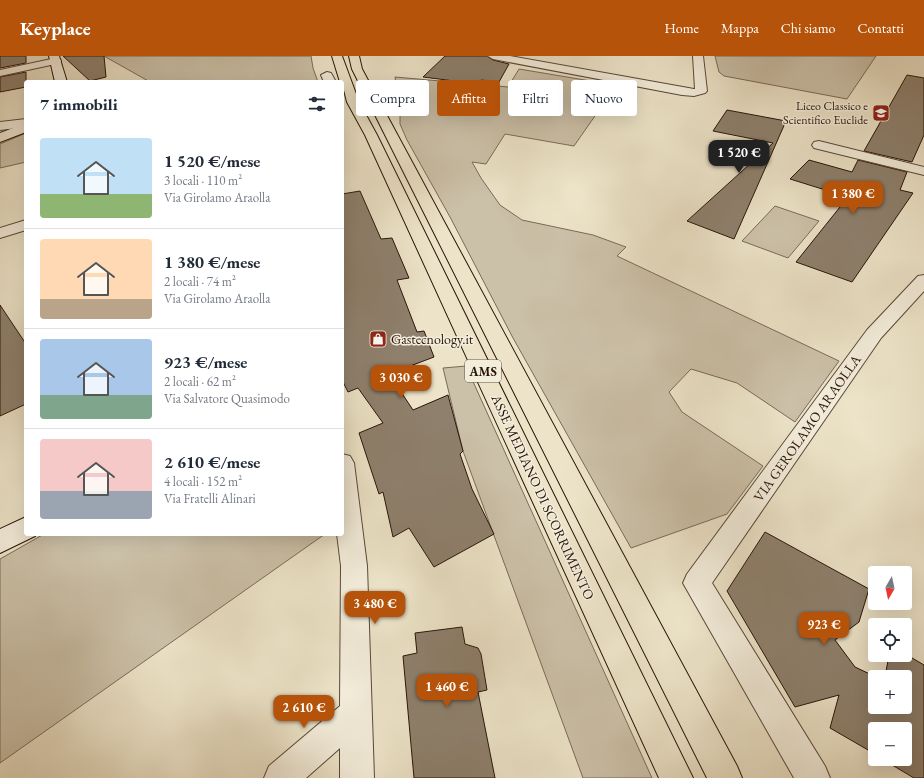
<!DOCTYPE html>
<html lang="it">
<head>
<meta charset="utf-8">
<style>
	:root { --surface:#fff; --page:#f2f2f3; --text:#1f2937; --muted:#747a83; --line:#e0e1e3; --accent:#b45309 }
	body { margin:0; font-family:"EB Garamond",serif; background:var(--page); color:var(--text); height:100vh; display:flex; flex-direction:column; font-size:15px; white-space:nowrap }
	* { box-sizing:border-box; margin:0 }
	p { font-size:13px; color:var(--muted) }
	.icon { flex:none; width:22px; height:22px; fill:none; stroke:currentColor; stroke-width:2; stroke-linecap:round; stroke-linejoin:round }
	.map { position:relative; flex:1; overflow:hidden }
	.panel { position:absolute; left:24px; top:24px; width:320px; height:456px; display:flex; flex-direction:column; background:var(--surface); border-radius:4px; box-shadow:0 4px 16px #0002 }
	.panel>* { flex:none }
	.hud { position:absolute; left:356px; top:24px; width:380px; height:36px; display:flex; gap:8px }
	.needle { width:26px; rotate:189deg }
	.fabs { position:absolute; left:868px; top:510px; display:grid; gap:8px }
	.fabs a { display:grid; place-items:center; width:44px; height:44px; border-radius:4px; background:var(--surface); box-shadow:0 4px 16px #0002; font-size:20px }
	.price { position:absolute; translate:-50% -34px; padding:0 9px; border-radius:8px; background:var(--accent); color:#fff; font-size:13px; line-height:26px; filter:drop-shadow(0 1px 2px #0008) }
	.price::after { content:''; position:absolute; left:50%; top:24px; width:12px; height:9px; margin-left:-6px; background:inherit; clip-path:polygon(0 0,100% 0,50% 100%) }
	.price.selected { background:#222; color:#fff }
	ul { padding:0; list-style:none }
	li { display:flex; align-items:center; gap:12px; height:100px; padding:0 16px }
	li+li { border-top:1px solid var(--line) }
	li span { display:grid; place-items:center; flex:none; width:112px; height:80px; border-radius:4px; color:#555 }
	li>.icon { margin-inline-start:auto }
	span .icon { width:48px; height:48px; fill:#fffc; stroke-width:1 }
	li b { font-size:17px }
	h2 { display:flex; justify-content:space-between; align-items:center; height:48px; padding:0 16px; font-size:17px }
	.chip { padding:0 14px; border-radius:4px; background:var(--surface); box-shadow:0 4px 16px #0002; font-size:14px; line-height:36px }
	.chip.selected { background:var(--accent); color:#fff }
	header { display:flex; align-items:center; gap:24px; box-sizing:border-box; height:56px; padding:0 20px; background:var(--accent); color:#fff }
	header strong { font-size:19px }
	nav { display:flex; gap:22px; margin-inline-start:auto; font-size:14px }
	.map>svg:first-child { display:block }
	.green { fill:#cbc0a8; stroke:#7a6a59 }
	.building { fill:#8e806d; stroke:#29140a }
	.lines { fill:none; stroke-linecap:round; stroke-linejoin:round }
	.street-casing { stroke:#5a483a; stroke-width:2 }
	.secondary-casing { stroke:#29140a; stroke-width:2 }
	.highway-casing { stroke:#29140a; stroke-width:2 }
	.street { fill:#f3eddb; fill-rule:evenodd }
	.secondary { fill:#f3eddb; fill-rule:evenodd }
	.highway { fill:#ece3c8; fill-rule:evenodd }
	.labels { text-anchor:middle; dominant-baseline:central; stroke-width:3; stroke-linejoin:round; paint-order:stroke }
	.far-poi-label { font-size:12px; fill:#29140a; stroke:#f3eddb; text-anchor:end }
	.shield { fill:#f3eddb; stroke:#665549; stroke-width:1 }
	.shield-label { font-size:13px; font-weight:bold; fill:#29140a }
	.poi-label { font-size:14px; fill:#29140a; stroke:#f3eddb; text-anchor:start }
	.street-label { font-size:14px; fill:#29140a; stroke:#f3eddb }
</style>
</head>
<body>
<header>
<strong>Keyplace</strong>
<nav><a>Home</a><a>Mappa</a><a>Chi siamo</a><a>Contatti</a></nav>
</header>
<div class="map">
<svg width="924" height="722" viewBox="0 0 924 722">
	<rect width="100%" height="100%" fill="#ece3c8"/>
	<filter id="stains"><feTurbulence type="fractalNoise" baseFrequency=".005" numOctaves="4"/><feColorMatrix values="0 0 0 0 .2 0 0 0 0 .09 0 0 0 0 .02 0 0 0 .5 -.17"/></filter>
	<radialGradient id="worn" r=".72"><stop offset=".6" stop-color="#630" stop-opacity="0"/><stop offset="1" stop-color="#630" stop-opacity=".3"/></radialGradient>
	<g class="green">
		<path d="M104,0H311L313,12L318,26H150Z"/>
		<path d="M715,0H876L847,43L724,20L719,16Z"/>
		<path d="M519,13L621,30L606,52L597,57L574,90L505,78L486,108L472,106L481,122L500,149L522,164L593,179L626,191L617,200L839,305L795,366L737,327L691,313L669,336L682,356L763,410L727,458L631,492L513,282L450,161L407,84L400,68V55L395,21L508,31Z"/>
		<path d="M26,77V106L0,112V88Z"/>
		<path d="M775,150L819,165L788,202L742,185Z"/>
		<path d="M466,310L652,722H583L463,395L443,312Z"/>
		<path d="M44,478H325L0,707V503Z"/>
	</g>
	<g class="building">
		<path d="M0,0H26V7L0,12Z"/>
		<path d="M63,0H104L106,21L90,25Z"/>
		<path d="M445,0H487L493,4L509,8L499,26L481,24L478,28L423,21Z"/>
		<path d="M26,16V31L0,36V21Z"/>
		<path d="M907,19L924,22V79L912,106L864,95Z"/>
		<path d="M727,54L786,65L734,183L687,165L773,87L713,75Z"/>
		<path d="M809,104L852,116L858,104L907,116L900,134L913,137L852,226L796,206L848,141L790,123Z"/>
		<path d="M360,135L381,183L392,182L409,222L397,224L417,276L424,275L434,301L389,318L413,354L448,339L463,395L460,398L472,433L494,478L434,511L409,472L393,481L383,436L379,438L359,377L383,367L358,332L348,336L342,324V138Z"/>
		<path d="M0,249L26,288V348L0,360Z"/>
		<path d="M765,476L869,533L859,566L835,584L855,611L876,621H875V651H905V621H885L889,599H907L924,609V722H914L882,703H905V673H875V698L830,672L839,639L795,651L727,535Z"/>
		<path d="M462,571L465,588L478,592L481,598L487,634L478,636L495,722H414L403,600L417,597L415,577Z"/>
	</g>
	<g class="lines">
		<g class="street-casing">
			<g id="street">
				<path d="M488,0H510L694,33H695L693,0H703L707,35L705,37L694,40L682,39L493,3Z"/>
				<path d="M56,2L60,3L61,5L60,7L0,20V14Z"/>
				<path d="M327,16L331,17L336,26H324L321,19Z"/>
				<path d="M26,63V71L0,74V66Z"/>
				<path d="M819,85L924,111V119L814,92L812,89L814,86Z"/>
				<path d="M26,164V174L0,182V172Z"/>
				<path d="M924,219V235L881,282L712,527L825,710L830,722H794L683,527L687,518L867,274L918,220Z"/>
				<path d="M342,398L350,400L354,407L367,510L374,722H340V692L306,722H264L269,710L340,650L341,510L337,478H342Z"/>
			</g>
		</g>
		<g class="secondary-casing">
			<g id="secondary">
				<path d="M49,0H59L67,26H55Z"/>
				<path d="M26,67V76L0,86V77Z"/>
				<path d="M26,461V478H36L35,480L0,497V473Z"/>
			</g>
		</g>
		<g class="highway-casing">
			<g id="highway">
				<path d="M332,0H342L359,46L377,79L693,722H659L365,79L347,46L342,26H340Z"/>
				<path d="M349,0H359L362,13L737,710L742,722H707L352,13Z"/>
			</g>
		</g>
		<use href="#street" class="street"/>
		<use href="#secondary" class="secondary"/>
		<use href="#highway" class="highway"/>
	</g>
	<defs>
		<g id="school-square" transform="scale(0.9)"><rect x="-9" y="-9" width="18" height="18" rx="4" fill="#8f2418" stroke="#f3eddb"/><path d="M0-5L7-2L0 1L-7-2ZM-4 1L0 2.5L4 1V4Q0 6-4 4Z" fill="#fff"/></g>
		<g id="shop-square" transform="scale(0.9)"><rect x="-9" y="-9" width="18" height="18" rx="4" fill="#8f2418" stroke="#f3eddb"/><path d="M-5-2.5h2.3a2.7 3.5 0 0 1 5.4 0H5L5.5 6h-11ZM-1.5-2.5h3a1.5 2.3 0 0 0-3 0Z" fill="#fff"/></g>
	</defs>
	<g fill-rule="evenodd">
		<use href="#school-square" x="881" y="57"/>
		<use href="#shop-square" x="378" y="283"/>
	</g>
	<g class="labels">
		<g class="far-poi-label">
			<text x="868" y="50">Liceo Classico e<tspan x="868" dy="14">Scientifico Euclide</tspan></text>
		</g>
		<rect class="shield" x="465" y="304" width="36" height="22" rx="3"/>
		<g class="shield-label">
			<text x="483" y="315">AMS</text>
		</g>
		<g class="poi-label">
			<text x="391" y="283">Gastecnology.it</text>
		</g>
		<g class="street-label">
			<text transform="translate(807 372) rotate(-55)">VIA GEROLAMO ARAOLLA</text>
			<text transform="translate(543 441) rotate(65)">ASSE MEDIANO DI SCORRIMENTO</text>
		</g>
	</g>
	<rect width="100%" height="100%" filter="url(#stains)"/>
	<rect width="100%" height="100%" fill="url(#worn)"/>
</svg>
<div class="fabs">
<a><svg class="needle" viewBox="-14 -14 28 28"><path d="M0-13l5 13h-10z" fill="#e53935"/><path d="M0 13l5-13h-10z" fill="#747a83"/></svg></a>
<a><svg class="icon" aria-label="locate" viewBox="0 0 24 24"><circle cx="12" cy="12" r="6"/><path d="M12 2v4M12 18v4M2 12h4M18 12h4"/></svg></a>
<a>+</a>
<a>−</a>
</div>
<b class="price selected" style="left:739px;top:118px">1 520 €</b>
<b class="price" style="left:853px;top:159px">1 380 €</b>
<b class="price" style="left:401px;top:343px">3 030 €</b>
<b class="price" style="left:375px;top:569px">3 480 €</b>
<b class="price" style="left:824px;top:590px">923 €</b>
<b class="price" style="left:447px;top:652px">1 460 €</b>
<b class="price" style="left:304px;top:673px">2 610 €</b>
<div class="hud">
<a class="chip">Compra</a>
<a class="chip selected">Affitta</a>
<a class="chip">Filtri</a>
<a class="chip">Nuovo</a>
</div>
<section class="panel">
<h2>7 immobili<svg class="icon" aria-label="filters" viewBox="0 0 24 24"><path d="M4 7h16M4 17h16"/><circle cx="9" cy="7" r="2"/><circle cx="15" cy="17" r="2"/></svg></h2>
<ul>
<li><span style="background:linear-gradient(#bfe0f5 70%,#8fb573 0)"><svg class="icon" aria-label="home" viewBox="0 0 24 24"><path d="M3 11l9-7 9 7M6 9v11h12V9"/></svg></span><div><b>1 520 €/mese</b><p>3 locali · 110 m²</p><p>Via Girolamo Araolla</p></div></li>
<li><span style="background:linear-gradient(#ffd9b3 75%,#b9a48a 0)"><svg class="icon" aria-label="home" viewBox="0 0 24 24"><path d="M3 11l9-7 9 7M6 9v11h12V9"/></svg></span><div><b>1 380 €/mese</b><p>2 locali · 74 m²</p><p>Via Girolamo Araolla</p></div></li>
<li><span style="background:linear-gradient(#a9c7e8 70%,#7fa58c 0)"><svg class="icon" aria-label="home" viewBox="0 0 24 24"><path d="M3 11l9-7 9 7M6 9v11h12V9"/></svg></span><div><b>923 €/mese</b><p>2 locali · 62 m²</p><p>Via Salvatore Quasimodo</p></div></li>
<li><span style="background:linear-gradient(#f6c9c9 65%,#9aa5b1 0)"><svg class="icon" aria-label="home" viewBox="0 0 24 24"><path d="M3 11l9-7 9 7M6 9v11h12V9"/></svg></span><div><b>2 610 €/mese</b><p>4 locali · 152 m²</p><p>Via Fratelli Alinari</p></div></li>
</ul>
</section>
</div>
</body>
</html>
